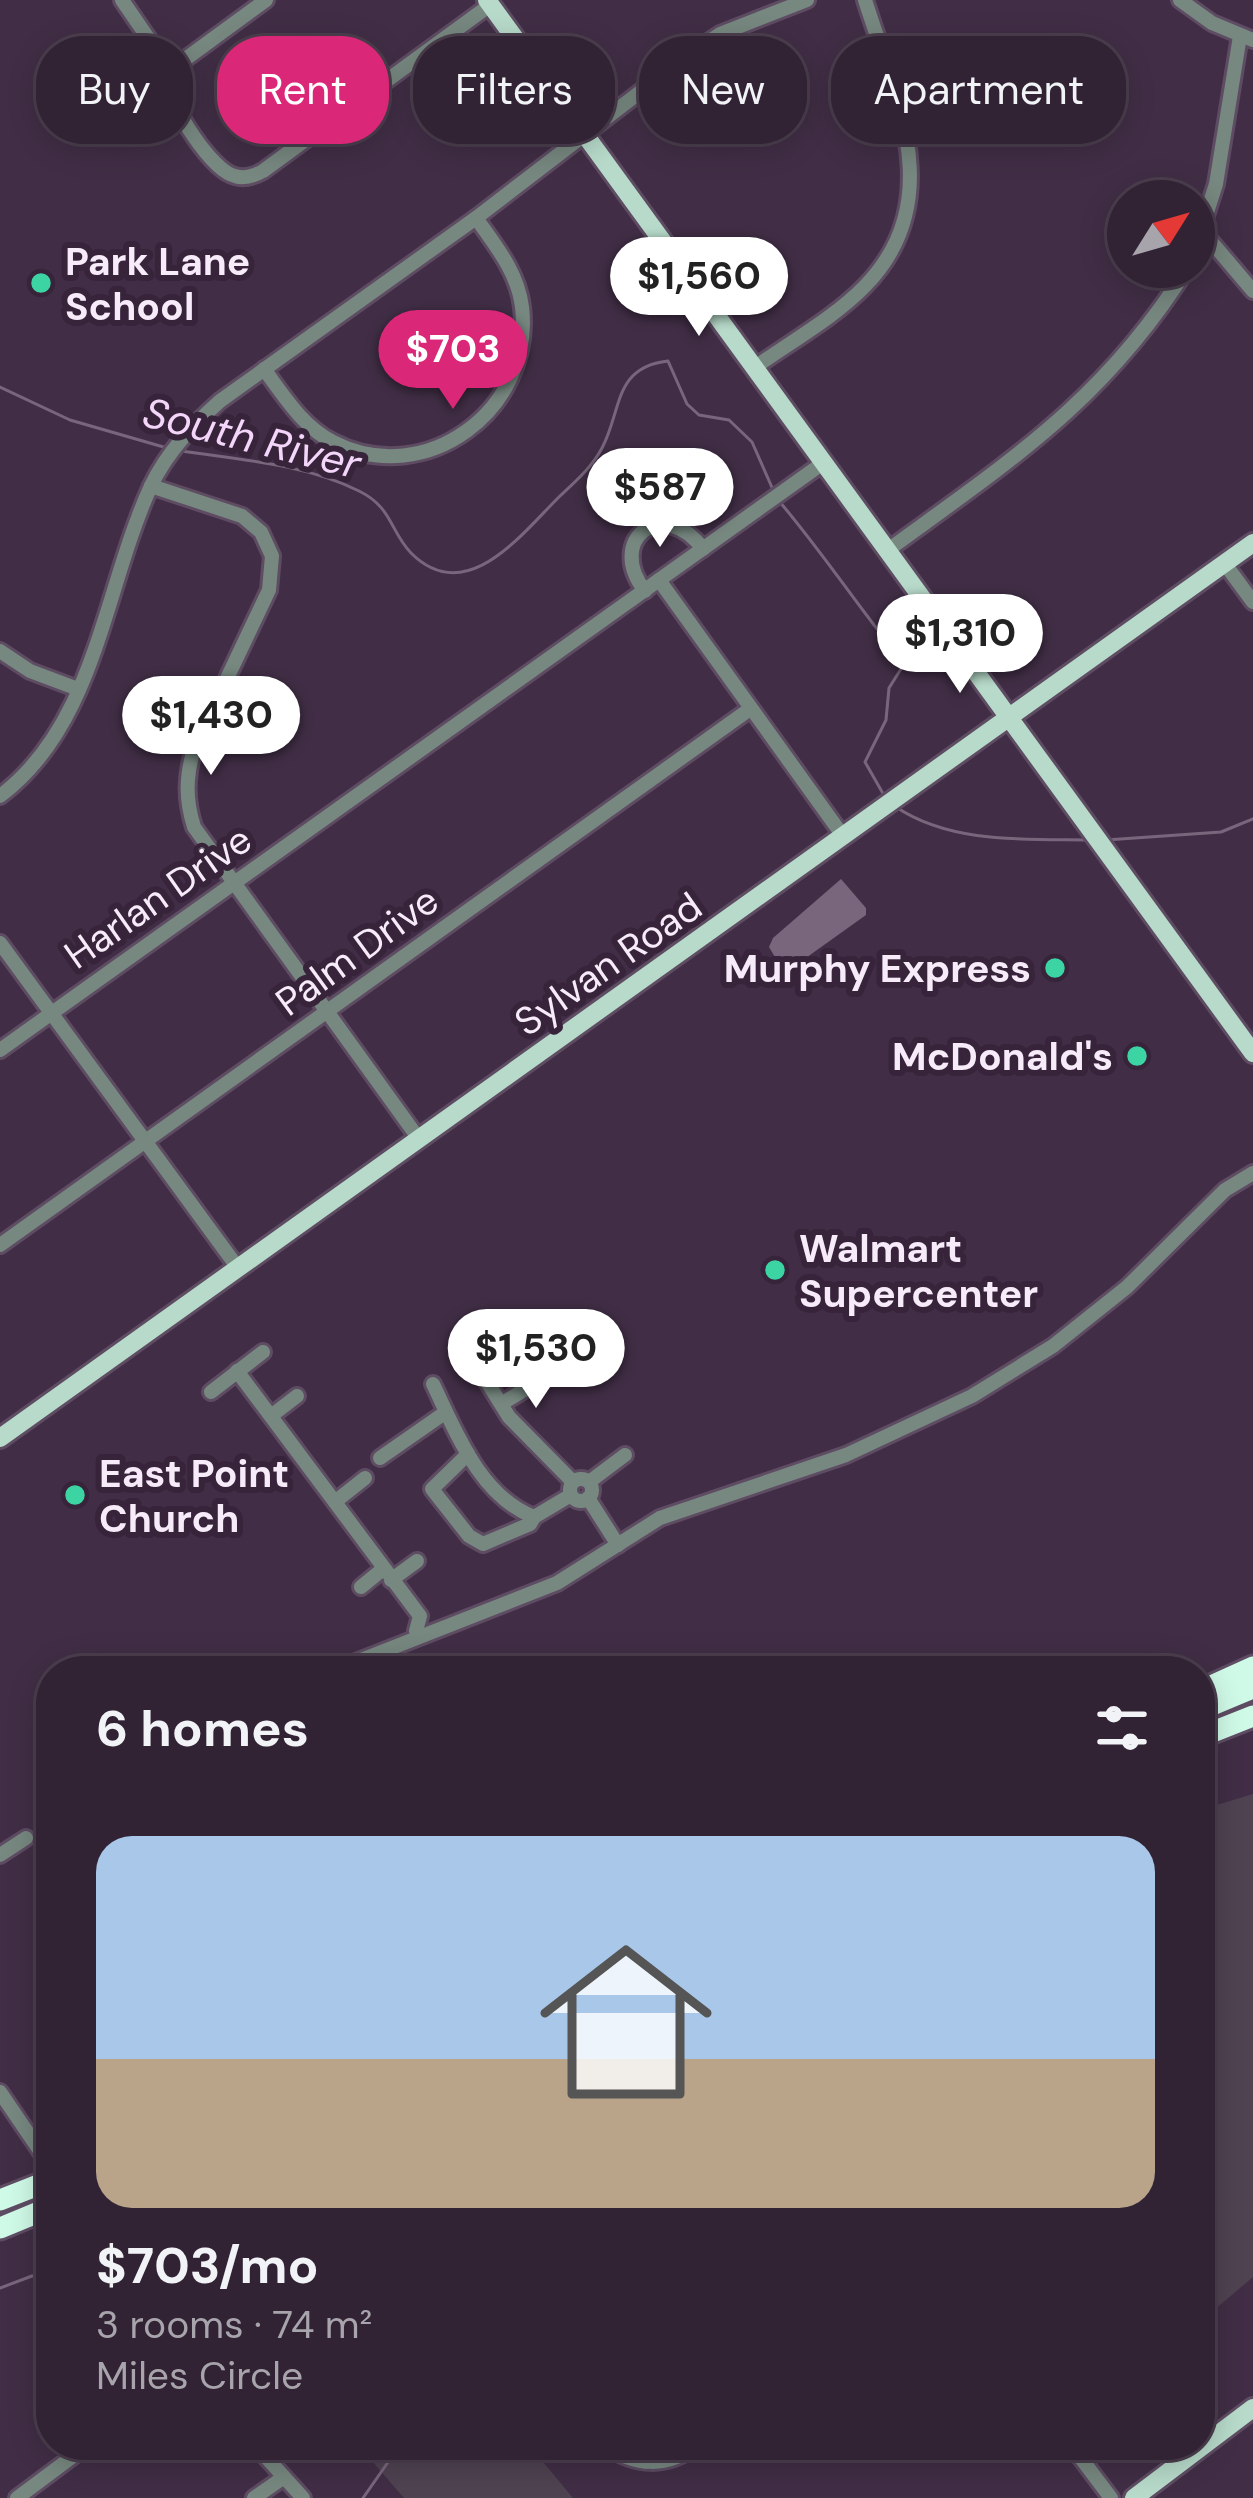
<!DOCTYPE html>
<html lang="en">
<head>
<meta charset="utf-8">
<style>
	:root { --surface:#312234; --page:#3d2f40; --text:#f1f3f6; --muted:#a8a4ac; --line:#4c3f4f; --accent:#db2777 }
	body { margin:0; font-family:"DM Sans",sans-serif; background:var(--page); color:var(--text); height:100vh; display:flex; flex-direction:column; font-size:45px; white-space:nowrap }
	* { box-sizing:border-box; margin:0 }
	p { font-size:39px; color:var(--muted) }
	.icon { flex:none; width:66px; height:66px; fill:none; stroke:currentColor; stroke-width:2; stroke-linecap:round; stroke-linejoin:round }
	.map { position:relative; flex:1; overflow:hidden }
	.sheet { position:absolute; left:36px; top:1656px; width:1179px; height:804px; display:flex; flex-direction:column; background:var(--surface); border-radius:48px; box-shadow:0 6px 30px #0003,0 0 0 3px var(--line) }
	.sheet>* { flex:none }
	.banner { position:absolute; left:36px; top:36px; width:1182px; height:108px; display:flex; gap:24px }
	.needle { width:78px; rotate:53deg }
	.fabs { position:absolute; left:1107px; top:180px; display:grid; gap:24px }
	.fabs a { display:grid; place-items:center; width:108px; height:108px; border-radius:50%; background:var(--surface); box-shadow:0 6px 30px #0003,0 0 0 3px var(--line); font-size:60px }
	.price { position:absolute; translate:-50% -102px; padding:0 27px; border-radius:42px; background:#fff; color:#222; font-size:39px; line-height:78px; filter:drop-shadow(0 3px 6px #0008) }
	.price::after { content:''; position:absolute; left:50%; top:72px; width:36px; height:27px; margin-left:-18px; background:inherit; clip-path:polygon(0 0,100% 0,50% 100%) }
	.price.selected { background:var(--accent); color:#fff }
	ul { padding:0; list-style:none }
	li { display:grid; align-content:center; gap:24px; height:636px; padding:0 60px }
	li+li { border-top:3px solid var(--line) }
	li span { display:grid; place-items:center; height:372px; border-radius:36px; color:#555 }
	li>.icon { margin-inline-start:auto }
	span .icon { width:216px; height:216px; fill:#fffc; stroke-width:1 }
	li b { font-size:51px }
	h2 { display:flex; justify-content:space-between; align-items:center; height:144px; padding:0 60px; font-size:51px }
	.chip { padding:0 42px; border-radius:48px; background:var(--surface); box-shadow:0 6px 30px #0003,0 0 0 3px var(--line); font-size:42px; line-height:108px }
	.chip.selected { background:var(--accent); color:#fff }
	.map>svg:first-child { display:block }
	.green { fill:#4f4251 }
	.water { fill:#79667d }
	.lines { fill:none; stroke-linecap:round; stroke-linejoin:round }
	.stream { stroke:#79667d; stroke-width:3 }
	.minor-casing { stroke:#5e4c63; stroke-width:20 }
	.major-casing { stroke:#5e4c63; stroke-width:24 }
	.highway-casing { stroke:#5e4c63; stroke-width:27 }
	.minor { stroke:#778880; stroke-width:14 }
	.major { stroke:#b7daca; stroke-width:18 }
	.highway { stroke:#d0fae8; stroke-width:21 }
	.poi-dot { fill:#3dd4a3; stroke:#37243b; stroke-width:4.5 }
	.labels { text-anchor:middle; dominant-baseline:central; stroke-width:12; stroke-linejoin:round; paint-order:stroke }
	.poi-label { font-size:39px; font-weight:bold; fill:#f7ebfa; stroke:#37243b; text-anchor:start }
	.street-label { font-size:39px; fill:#f7ebfa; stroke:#37243b }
	.water-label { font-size:42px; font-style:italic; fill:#f4d6fa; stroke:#37243b }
</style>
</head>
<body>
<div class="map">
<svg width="1253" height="2498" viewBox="0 0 1253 2498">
	<rect width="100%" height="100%" fill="#412e46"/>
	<g class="green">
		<path d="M1253,1794V2277L1200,2322V1810Z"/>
		<path d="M358,2445H529L573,2498H404Z"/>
	</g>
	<path class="water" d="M841,879L866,908V915L789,970L782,969L769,947L773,938Z"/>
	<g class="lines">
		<g class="stream">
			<path d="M0,387L70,420L167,448"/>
			<path d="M182,451C241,460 305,464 359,491C392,507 390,531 411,553C467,609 523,532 560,496C576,481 592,467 602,448C622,411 613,367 668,361L687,404L699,415L729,420L752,442L774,492"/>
			<path d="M779,501C813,541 842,583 874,625C884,639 897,646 906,661L889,688L886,720L865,762L885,797"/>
			<path d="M896,807C951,844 1026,839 1090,840"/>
			<path d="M1106,840L1221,832L1253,819"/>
			<path d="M0,2288L32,2276L51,2274"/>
			<path d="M363,2498L400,2445"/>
		</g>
		<g class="minor-casing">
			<g id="minor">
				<path d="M122,0L172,73"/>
				<path d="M266,0L180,63L169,84C170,106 212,171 235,176C244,179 254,176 263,171L490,5"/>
				<path d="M1180,0L1212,23L1253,40"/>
				<path d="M1203,232L1253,291"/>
				<path d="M1194,253L1216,184L1240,36"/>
				<path d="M754,368C790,342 834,318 865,286C949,200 895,96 865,0"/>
				<path d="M264,369C284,396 302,426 333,442C426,490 534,409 522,307C518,273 496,246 476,218"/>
				<path d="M151,486L242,516L261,532L272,556L269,590L194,748C186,777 185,798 194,827L419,1139"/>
				<path d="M888,550C1011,460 1105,400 1188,267"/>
				<path d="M1225,564L1253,602"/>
				<path d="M659,580L843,836"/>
				<path d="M645,591C605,540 663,495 703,549"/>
				<path d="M0,651L30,671L78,689"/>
				<path d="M0,796C96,724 104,588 151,486C167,452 193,425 220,401L476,218L687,56L720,34L807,0"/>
				<path d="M0,943L238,1268"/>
				<path d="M0,1050L823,463"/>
				<path d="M0,1245L750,709"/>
				<path d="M471,1356L509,1417L573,1482"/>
				<path d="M237,1371L420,1616L416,1631"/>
				<path d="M433,1384C456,1432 480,1496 534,1517L571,1495"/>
				<path d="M211,1392L263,1352"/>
				<path d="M501,1404L539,1381L560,1374"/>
				<path d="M271,1416L297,1396"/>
				<path d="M468,1454L432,1489L469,1536L483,1544L530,1524L534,1517"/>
				<path d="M380,1458L446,1412"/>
				<circle cx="581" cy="1490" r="11"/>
				<path d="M589,1482L625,1455"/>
				<path d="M588,1498L618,1545"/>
				<path d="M336,1501L365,1478"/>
				<path d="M391,1580L417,1561"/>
				<path d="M361,1587L383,1569"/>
				<path d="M333,1671L557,1583L660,1518L846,1455L972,1396L1053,1346L1127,1287L1225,1190L1253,1173"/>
				<path d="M0,1855L26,1838"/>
				<path d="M0,2092L51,2167"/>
				<path d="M255,2445L303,2498"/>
				<path d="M605,2445C635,2467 668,2468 697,2445"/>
				<path d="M1071,2445L1111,2498"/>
				<path d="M17,2498L88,2445"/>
				<path d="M254,2498L284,2477"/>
			</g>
		</g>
		<g class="major-casing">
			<g id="major">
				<path d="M487,0L1253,1053"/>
				<path d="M0,1438L1253,543"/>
				<path d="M1134,2498L1253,2408"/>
			</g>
		</g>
		<g class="highway-casing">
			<g id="highway">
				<path d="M1200,1691L1253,1667"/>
				<path d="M1200,1710L1253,1688"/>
				<path d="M1200,1737L1253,1716"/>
				<path d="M0,2200L51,2180"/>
				<path d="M0,2228L51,2207"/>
			</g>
		</g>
		<use href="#minor" class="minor"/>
		<use href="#major" class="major"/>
		<use href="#highway" class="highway"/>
	</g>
	<g class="poi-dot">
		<circle cx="41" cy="283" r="12"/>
		<circle cx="1055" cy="968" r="12"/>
		<circle cx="1137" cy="1056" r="12"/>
		<circle cx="775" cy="1270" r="12"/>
		<circle cx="75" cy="1495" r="12"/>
	</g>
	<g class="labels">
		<g class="poi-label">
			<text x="65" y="261">Park Lane<tspan x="65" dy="45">School</tspan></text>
			<text x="1031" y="968" text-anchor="end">Murphy Express</text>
			<text x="1113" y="1056" text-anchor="end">McDonald's</text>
			<text x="799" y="1248">Walmart<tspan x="799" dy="45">Supercenter</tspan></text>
			<text x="99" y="1473">East Point<tspan x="99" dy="45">Church</tspan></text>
		</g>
		<g class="street-label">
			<text transform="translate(158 897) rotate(-35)">Harlan Drive</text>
			<text transform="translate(357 951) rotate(-36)">Palm Drive</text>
			<text transform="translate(608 964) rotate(-35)">Sylvan Road</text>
		</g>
		<g class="water-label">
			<text transform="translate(252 438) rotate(14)">South River</text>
		</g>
	</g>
</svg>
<div class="fabs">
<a><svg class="needle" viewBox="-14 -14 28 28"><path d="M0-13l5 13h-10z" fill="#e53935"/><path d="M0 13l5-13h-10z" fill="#a8a4ac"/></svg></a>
</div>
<b class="price" style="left:699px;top:339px">$1,560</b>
<b class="price selected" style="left:453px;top:412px">$703</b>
<b class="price" style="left:660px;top:550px">$587</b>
<b class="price" style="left:960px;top:696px">$1,310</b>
<b class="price" style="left:211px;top:778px">$1,430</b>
<b class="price" style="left:536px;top:1411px">$1,530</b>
<div class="banner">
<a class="chip">Buy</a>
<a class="chip selected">Rent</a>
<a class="chip">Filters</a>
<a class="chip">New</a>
<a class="chip">Apartment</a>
</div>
<section class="sheet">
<h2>6 homes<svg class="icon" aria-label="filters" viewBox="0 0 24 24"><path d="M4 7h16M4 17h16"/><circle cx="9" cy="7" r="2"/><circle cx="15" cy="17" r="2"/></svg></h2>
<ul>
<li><span style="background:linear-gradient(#a9c7e8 60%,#b9a48a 0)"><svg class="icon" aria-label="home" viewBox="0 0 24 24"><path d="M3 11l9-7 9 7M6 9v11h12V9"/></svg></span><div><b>$703/mo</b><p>3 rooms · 74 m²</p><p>Miles Circle</p></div></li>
</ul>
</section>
</div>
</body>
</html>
